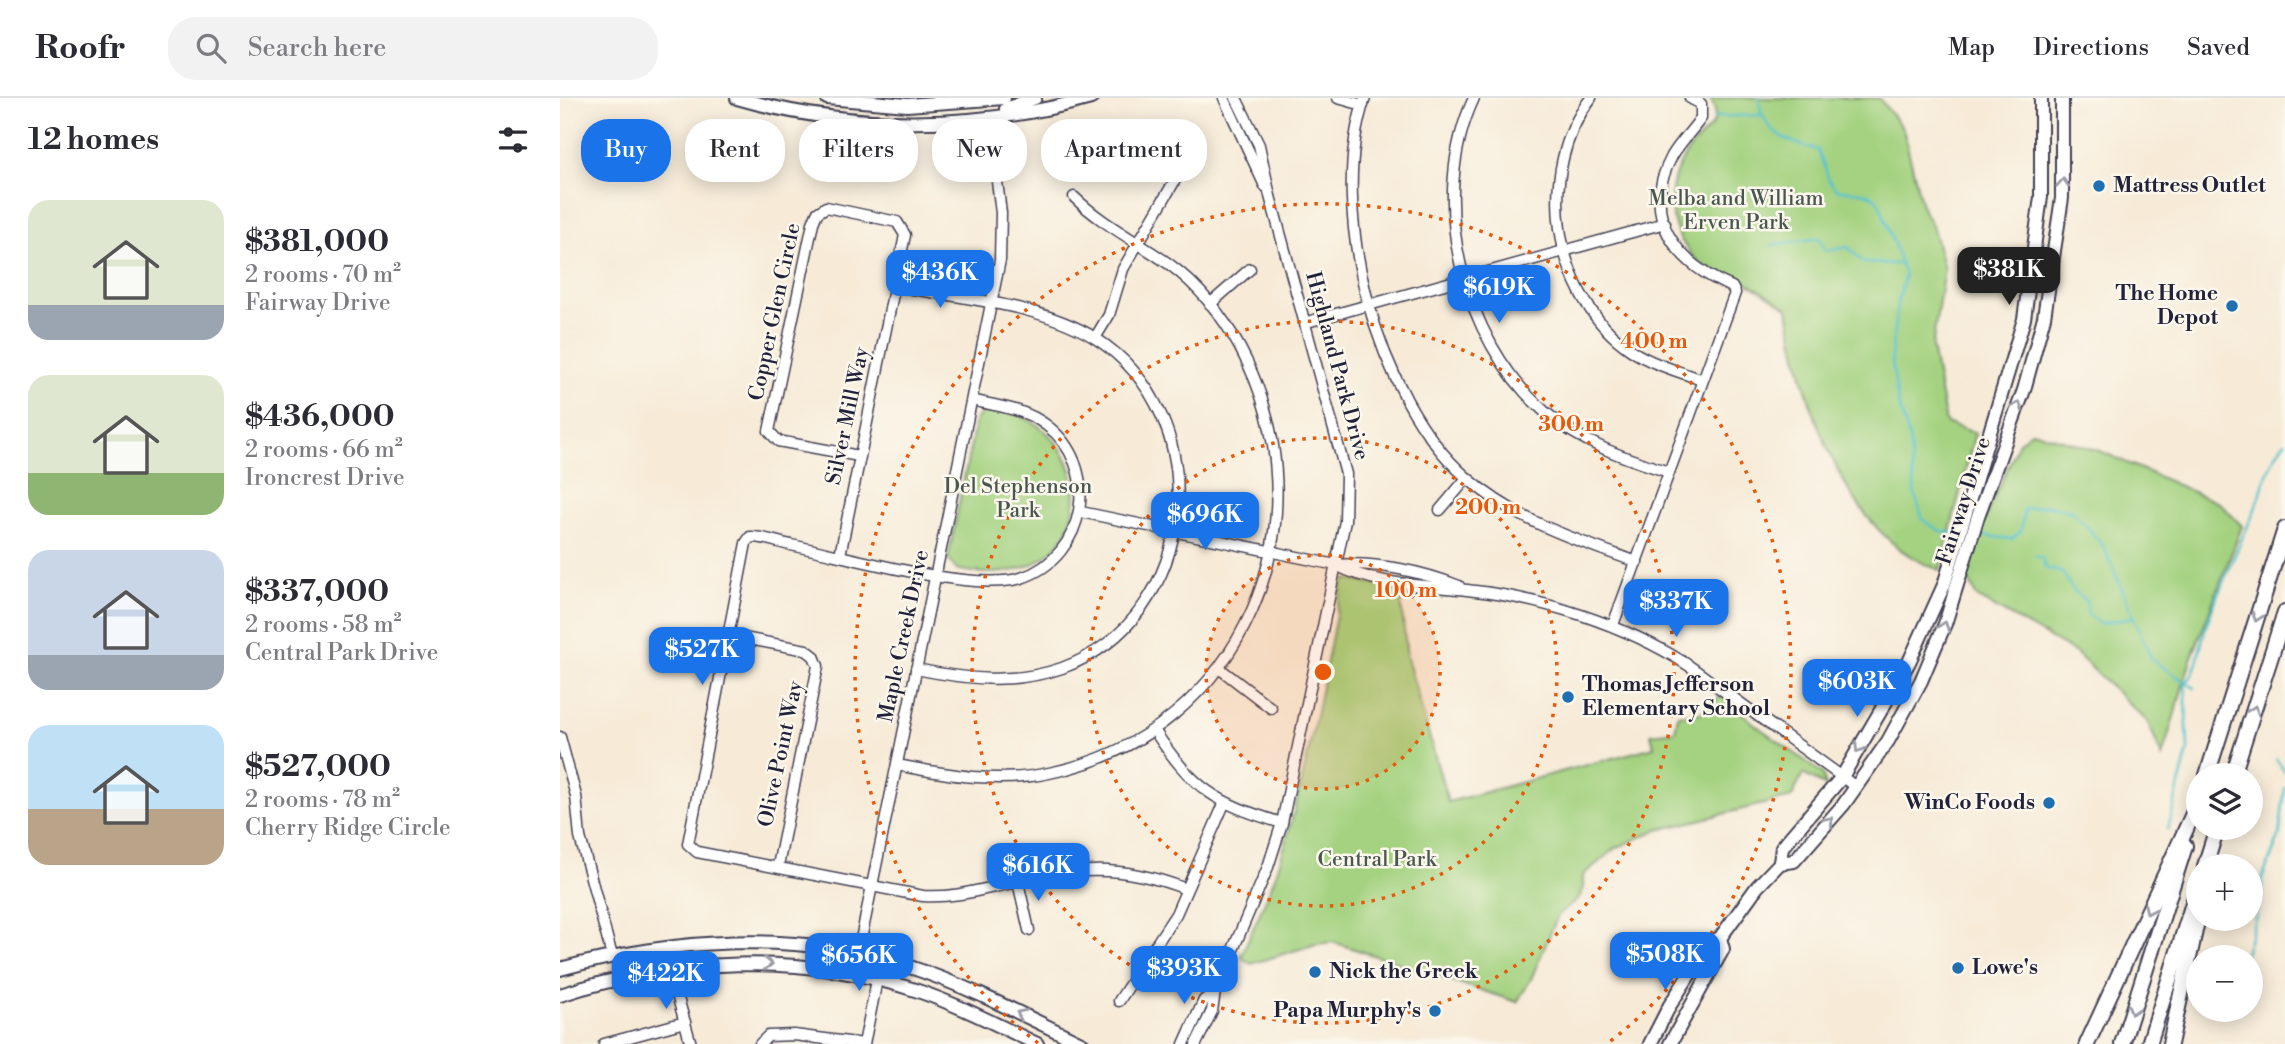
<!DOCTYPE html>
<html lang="en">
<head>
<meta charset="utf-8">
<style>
	:root { --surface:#fff; --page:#f2f2f3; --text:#2b2b33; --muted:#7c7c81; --line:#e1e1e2; --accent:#1a73e8 }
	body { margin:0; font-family:"Libre Bodoni",serif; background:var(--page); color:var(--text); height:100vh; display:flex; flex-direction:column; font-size:26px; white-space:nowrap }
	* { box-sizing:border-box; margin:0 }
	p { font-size:23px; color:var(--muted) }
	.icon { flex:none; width:38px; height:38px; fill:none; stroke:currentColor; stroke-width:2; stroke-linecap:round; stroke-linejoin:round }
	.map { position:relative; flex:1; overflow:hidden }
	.sheet { display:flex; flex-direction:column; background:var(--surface); width:560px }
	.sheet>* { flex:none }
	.top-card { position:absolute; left:21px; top:21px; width:665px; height:63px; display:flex; gap:14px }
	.controls { position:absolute; left:1626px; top:665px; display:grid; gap:14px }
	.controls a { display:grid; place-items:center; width:77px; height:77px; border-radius:50%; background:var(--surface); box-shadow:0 4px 18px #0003; font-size:35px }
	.price { position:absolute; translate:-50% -60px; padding:0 16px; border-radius:14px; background:var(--accent); color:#fff; font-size:23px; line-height:46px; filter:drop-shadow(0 2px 4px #0008) }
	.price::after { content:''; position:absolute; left:50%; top:42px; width:21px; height:16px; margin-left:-10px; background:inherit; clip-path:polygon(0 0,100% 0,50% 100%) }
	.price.on { background:#222; color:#fff }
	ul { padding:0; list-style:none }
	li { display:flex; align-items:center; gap:21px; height:175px; padding:0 28px }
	li span { display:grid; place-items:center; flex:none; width:196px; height:140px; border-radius:21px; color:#555 }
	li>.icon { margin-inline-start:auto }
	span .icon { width:84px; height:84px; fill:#fffc; stroke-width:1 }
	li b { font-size:30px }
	h2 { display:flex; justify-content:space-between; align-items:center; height:84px; padding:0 28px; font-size:30px }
	.tag { padding:0 24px; border-radius:28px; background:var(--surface); box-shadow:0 4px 18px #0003; font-size:24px; line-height:63px }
	.tag.on { background:var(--accent); color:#fff }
	header { display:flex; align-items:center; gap:42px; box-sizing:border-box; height:98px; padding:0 35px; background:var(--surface); border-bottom:2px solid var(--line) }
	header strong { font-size:33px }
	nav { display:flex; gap:38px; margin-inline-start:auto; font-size:24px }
	.search { width:490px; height:63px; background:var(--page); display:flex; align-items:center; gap:18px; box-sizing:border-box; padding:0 24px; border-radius:28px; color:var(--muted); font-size:26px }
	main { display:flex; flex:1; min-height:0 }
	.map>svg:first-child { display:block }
	.green { fill:#a4d280; stroke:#637a5e; stroke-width:2 }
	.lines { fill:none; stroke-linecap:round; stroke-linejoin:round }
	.stream { stroke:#54c1cc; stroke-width:2.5 }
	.minor-casing { stroke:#424053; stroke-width:13 }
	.major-casing { stroke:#424053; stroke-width:16 }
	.highway-casing { stroke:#424053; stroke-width:18 }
	.minor { stroke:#fff; stroke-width:10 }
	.major { stroke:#fff; stroke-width:12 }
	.highway { stroke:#fff; stroke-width:14 }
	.oneway { stroke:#9c9ca7 }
	.ring { fill:none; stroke:#e8590c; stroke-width:3.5; stroke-dasharray:3.5 7 }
	.poi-dot { fill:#1f6fb2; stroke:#fbf7ec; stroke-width:2.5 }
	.labels { text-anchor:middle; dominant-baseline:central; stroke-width:5; stroke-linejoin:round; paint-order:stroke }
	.poi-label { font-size:21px; font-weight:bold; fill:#22223b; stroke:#fbf7ec; text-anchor:start }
	.park-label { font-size:21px; fill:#495750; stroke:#fbf7ec }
	.street-label { font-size:21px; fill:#22223b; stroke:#fbf7ec }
	.centre { fill:#e8590c; stroke:#fbf7ec; stroke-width:3.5 }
	.ring-label { font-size:21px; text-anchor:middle; font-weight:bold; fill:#e8590c; stroke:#fbf7ec; stroke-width:5; stroke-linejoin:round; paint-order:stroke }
</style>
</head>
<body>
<header>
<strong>Roofr</strong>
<div class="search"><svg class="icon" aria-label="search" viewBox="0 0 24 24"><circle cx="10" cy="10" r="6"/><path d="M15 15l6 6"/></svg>Search here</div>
<nav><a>Map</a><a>Directions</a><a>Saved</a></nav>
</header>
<main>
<section class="sheet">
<h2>12 homes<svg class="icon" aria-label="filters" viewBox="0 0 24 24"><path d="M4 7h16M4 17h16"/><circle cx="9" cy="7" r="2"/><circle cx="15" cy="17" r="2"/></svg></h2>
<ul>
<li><span style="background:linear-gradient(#dfe7d0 75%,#9aa5b1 0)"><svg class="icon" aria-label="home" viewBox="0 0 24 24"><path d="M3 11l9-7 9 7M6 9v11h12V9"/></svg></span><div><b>$381,000</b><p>2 rooms · 70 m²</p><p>Fairway Drive</p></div></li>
<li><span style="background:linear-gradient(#dfe7d0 70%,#8fb573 0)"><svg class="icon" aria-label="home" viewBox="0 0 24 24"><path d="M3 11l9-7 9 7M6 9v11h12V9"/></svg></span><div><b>$436,000</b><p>2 rooms · 66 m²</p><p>Ironcrest Drive</p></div></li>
<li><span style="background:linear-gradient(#c9d6e8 75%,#9aa5b1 0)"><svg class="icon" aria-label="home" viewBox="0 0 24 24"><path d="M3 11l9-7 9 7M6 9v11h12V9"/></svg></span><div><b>$337,000</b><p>2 rooms · 58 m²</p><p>Central Park Drive</p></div></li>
<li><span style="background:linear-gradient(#bfe0f5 60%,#b9a48a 0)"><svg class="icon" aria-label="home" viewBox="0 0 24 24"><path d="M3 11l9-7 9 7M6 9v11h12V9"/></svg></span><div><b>$527,000</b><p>2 rooms · 78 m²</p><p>Cherry Ridge Circle</p></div></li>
</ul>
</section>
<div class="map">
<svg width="1725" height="946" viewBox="0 0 1725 946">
	<rect width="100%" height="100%" fill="#fbf7ec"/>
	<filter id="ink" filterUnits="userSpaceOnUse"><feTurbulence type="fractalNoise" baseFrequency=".0143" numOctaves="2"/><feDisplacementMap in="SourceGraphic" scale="14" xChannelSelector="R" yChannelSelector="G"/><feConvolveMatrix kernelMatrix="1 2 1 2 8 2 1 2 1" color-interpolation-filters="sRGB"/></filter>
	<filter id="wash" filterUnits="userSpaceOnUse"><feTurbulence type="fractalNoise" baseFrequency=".00686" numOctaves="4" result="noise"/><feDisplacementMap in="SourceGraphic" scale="28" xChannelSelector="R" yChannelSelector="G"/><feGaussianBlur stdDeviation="1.57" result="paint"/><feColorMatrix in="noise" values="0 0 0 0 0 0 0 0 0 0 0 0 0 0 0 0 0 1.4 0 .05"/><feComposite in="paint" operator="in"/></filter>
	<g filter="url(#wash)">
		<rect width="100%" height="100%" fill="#f7ebd8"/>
		<g class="green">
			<path d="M1150,0H1319L1343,31L1363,112L1372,127L1384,171L1372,249L1386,325L1415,335L1380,472C1285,442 1241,298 1228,210C1211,200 1195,187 1177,180C1165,175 1154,175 1143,167C1106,138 1102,89 1128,53C1135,43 1147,35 1153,25C1158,17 1154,7 1150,0Z"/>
			<path d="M425,312C550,315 548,504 396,471L388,461L416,321Z"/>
			<path d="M1472,333L1540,353L1661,406L1682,428L1630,564L1602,659L1588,624L1516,555L1417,499L1406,477L1429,411L1459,344Z"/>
			<path d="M786,481L862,495L854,501L841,503L847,560L888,704L1094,649L1091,636L1115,633L1118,617L1141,615L1161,597L1197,628L1262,675L1266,688L1243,676L1232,699L1094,733L1056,750L1023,777V790L1019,800L998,817L971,881L957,904L773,844L756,846L691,866L681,859C693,829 708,800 718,770C747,678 763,581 782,487Z"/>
		</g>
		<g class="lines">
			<g class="stream">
				<path d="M1199,0C1201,36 1228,44 1258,52L1270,84L1276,91C1294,96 1311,89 1320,107L1345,177L1337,207L1331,258L1338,305L1349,339L1355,397L1363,422L1382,434L1396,435"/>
				<path d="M1154,19L1200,17"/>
				<path d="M1212,147L1259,140L1266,153L1288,149L1304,165L1340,166"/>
				<path d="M1417,437L1452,441L1461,433L1464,411L1488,407L1513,414L1528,430L1544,449L1592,562L1635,590"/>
				<path d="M1475,457L1483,461L1485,470L1503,475L1512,491L1526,503L1528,516L1540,526L1572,519"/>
				<path d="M1627,584C1639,570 1640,546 1646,528C1659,492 1674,458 1690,423C1703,396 1705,367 1725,344"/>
				<path d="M1716,661L1725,674"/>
				<path d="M1608,731L1628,652L1625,583"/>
				<path d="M1684,859L1702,797V781L1719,739L1725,690"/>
			</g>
		</g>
	</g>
	<g filter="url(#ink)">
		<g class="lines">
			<g class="minor-casing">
				<g id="minor">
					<path d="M664,0L705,88"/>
					<path d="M778,0L803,7"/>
					<path d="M805,0C766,112 817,301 906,379C956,423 1016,442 1077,464"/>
					<path d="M914,0C867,100 902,242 985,314C1021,345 1064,360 1109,374"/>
					<path d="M1031,0C976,72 992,192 1064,247C1086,265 1116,272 1142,282"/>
					<path d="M336,188C398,200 481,206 535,240C658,318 641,519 502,570C453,587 406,581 356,571"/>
					<path d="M650,206L690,171"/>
					<path d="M747,224L1105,125"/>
					<path d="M535,240L549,217L563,171L621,72"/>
					<path d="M412,302C438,309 464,310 486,327C542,368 527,459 461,480C412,495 286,458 231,447C218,445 203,438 190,439L186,445L128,746L137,754L363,798C391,800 416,793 443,787C515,771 555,764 626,791"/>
					<path d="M880,412L907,380"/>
					<path d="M521,414L776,467C816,488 863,487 907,492C982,500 1064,526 1128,567L1296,689"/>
					<path d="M280,457L345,137L337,124L266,109L257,115L253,125L209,333L218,343L299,358"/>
					<path d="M777,467C815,463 863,474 899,488"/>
					<path d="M1053,527L1175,195L1172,189C1117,166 1079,119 1112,58C1120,44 1132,33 1141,20V6L1130,0"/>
					<path d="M168,537L246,552L254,558L258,568L218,768"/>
					<path d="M659,570L711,610"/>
					<path d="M594,632C633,691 655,705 722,725"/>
					<path d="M0,639L16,698L20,739L52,858"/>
					<path d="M337,667C388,677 437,686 489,675C684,636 772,421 680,250C663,218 638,187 609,166C577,143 543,127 514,99"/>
					<path d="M458,784L469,832"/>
					<path d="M298,856L440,162L441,115L429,20"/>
					<path d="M110,872L131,946"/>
					<path d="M559,903L616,816L664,706"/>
					<path d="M44,946L125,924"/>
					<path d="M200,946L208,938L234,937L304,946"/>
					<path d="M304,946L317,882"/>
					<path d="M624,946L644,902L655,894"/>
					<path d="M636,946L652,913L655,894L708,769L722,725L785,423L786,376L710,98L699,47L676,0"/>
				</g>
			</g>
			<g class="major-casing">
				<g id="major">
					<path d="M177,0C292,33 416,32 531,0"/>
					<path d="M267,0L347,7L444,0"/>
					<path d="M446,11L475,0"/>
					<path d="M1220,765L1222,749L1282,679L1320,614L1349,564L1384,487L1464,221L1481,99V0"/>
					<path d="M0,871C112,841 236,831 347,868C408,888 465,918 523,946"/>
					<path d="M0,897C115,860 240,854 355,892C397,906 437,927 477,946"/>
					<path d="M1090,946L1110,907L1150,844L1160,840L1197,789L1220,765L1234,763L1284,706L1328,643L1361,583L1385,526L1418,418L1464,292L1484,219L1502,100V0"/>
					<path d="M1110,946L1163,851L1160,840"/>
				</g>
			</g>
			<g class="highway-casing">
				<g id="highway">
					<path d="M1647,677L1725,431"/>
					<path d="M1673,677L1725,514"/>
					<path d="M1645,768L1657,730"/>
					<path d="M1527,946L1638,705"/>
					<path d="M1562,946L1625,748"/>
					<path d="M1589,946L1638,789"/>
					<path d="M1610,946L1638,819"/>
				</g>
			</g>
			<use href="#minor" class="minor"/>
			<use href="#major" class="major"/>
			<use href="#highway" class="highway"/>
		</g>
		<defs><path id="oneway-chevron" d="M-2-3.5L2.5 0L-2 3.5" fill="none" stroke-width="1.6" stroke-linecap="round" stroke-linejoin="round" transform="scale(1.75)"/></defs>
		<g class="oneway">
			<use href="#oneway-chevron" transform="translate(1503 85) rotate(-87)"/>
			<use href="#oneway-chevron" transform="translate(1458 308) rotate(-69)"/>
			<use href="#oneway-chevron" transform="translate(1697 519) rotate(108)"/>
			<use href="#oneway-chevron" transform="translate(1384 528) rotate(-71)"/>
			<use href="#oneway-chevron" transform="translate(1694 612) rotate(-72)"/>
			<use href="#oneway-chevron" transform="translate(1299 650) rotate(122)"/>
			<use href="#oneway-chevron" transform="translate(1269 723) rotate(-50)"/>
			<use href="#oneway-chevron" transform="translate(1589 812) rotate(114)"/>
			<use href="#oneway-chevron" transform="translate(208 866) rotate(2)"/>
			<use href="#oneway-chevron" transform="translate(1573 912) rotate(108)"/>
			<use href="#oneway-chevron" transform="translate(461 916) rotate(-154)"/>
		</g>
	</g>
	<circle cx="763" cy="574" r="117" fill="#e8590c" fill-opacity=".12"/>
	<g class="ring">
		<circle cx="763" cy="574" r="117"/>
		<circle cx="763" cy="574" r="234"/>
		<circle cx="763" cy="574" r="351"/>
		<path d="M478 945A468 468 0 1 1 1048 945"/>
	</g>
	<g class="poi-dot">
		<circle cx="1539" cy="88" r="7"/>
		<circle cx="1672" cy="208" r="7"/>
		<circle cx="1008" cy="599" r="7"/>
		<circle cx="1489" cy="705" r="7"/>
		<circle cx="1398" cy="870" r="7"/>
		<circle cx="755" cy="874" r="7"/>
		<circle cx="875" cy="913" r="7"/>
	</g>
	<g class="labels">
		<g class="poi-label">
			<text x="1553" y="88">Mattress Outlet</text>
			<text x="1658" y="196" text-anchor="end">The Home<tspan x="1658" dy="24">Depot</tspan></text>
			<text x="1022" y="587">Thomas Jefferson<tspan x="1022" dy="24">Elementary School</tspan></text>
			<text x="1475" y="705" text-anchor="end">WinCo Foods</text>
			<text x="1412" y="870">Lowe's</text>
			<text x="769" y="874">Nick the Greek</text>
			<text x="861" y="913" text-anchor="end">Papa Murphy's</text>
		</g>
		<g class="park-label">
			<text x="1176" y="101">Melba and William<tspan x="1176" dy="24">Erven Park</tspan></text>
			<text x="458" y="389">Del Stephenson<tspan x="458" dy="24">Park</tspan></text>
			<text x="817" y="762">Central Park</text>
		</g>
		<g class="street-label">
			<text transform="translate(215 214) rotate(-78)">Copper Glen Circle</text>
			<text transform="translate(777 268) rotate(75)">Highland Park Drive</text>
			<text transform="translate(288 318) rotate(-78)">Silver Mill Way</text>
			<text transform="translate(1404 403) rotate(-72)">Fairway Drive</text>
			<text transform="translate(344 538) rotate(-78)">Maple Creek Drive</text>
			<text transform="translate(221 656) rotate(-78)">Olive Point Way</text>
		</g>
	</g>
	<circle cx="763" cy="574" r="10" class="centre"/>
	<g class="ring-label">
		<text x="1094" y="250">400 m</text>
		<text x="1011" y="333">300 m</text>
		<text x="928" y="416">200 m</text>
		<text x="846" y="499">100 m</text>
	</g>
</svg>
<div class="controls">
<a><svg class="icon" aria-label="layers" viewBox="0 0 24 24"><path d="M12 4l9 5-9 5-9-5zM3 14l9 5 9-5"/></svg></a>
<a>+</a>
<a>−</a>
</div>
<b class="price on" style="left:1449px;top:209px">$381K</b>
<b class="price" style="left:380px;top:212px">$436K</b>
<b class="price" style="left:939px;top:227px">$619K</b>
<b class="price" style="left:645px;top:454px">$696K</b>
<b class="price" style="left:1116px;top:541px">$337K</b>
<b class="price" style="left:142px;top:589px">$527K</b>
<b class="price" style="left:1297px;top:621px">$603K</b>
<b class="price" style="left:478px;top:805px">$616K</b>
<b class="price" style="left:1105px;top:894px">$508K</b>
<b class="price" style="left:299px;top:895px">$656K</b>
<b class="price" style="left:624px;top:908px">$393K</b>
<b class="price" style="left:106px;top:913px">$422K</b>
<div class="top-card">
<a class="tag on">Buy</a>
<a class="tag">Rent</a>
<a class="tag">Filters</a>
<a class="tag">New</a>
<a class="tag">Apartment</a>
</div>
</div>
</main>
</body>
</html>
